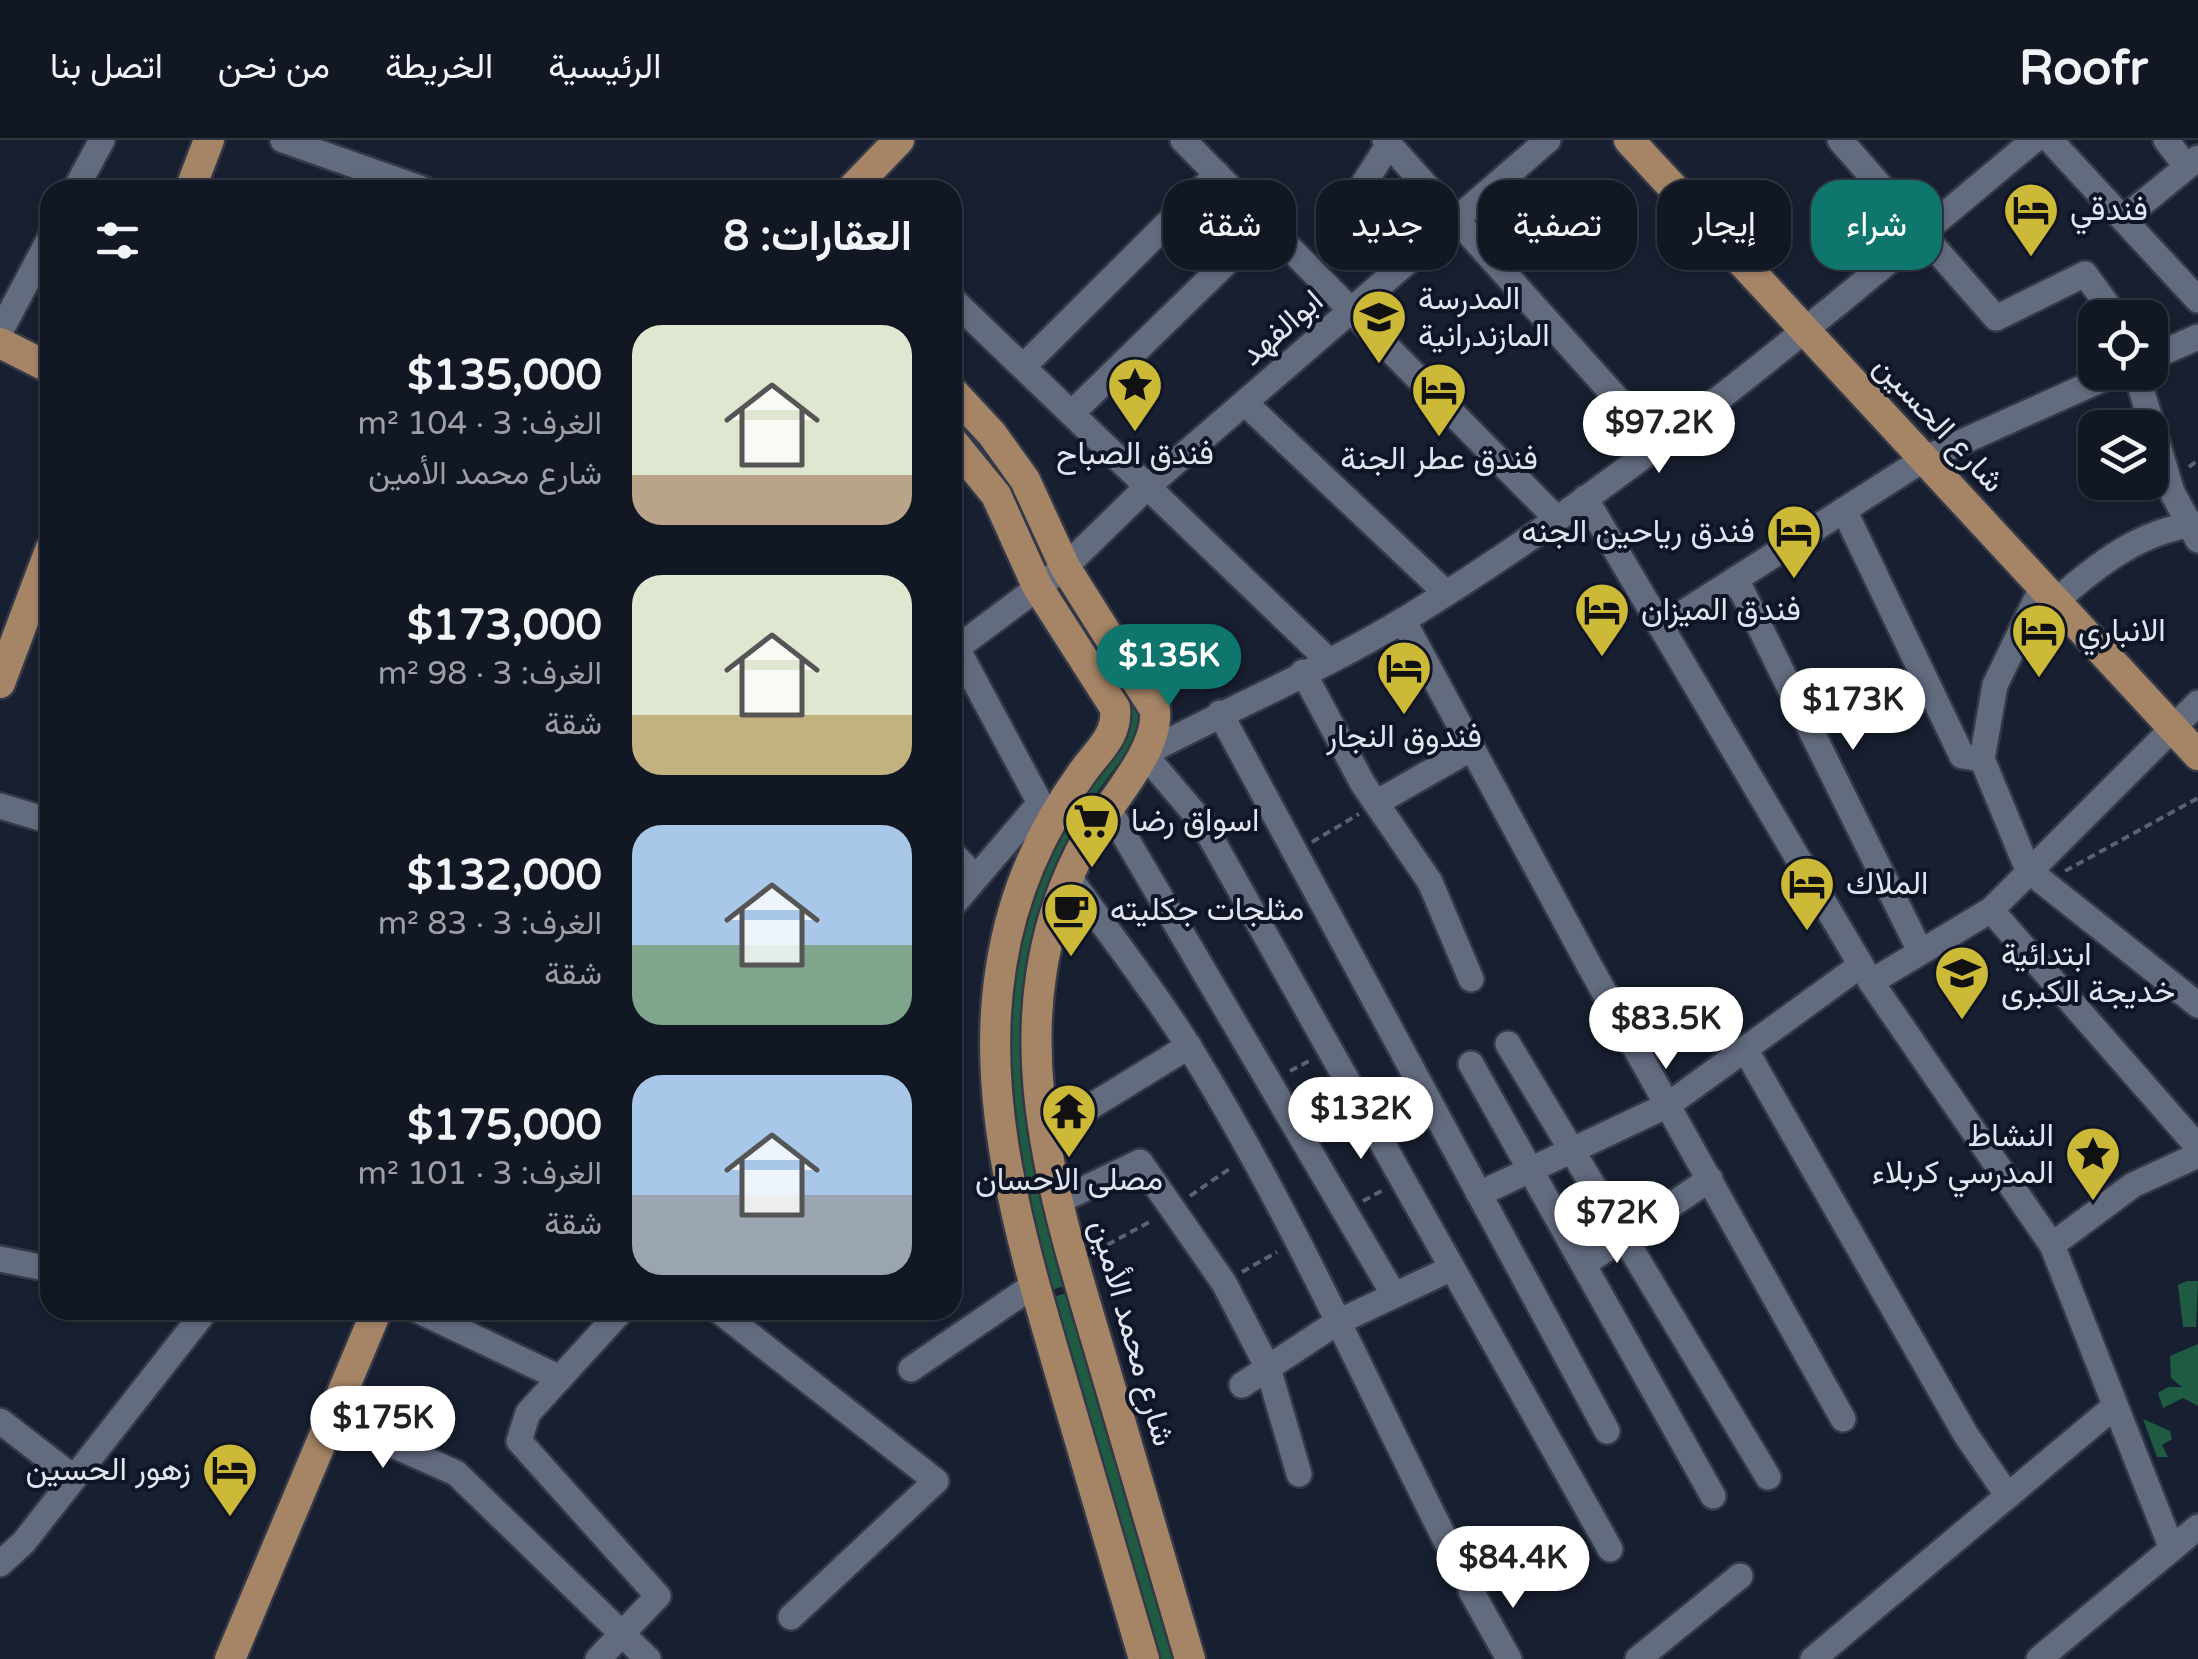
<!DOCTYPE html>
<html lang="ar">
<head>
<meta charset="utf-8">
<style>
	:root { --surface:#121724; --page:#1f2431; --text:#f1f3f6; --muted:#9c9fa6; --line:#313641; --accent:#0f766e }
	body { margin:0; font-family:"Varela Round",Vazirmatn,sans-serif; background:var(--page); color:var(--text); direction:rtl; height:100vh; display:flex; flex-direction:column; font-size:38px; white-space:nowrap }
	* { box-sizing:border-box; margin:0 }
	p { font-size:32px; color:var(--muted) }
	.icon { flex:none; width:55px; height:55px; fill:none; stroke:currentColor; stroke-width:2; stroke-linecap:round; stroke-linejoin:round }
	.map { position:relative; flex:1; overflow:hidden; direction:ltr }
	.details { position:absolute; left:40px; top:40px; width:922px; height:1140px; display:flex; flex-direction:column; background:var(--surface); border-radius:30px; box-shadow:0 2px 8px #0004,0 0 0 2px var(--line); direction:rtl }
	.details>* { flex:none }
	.banner { position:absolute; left:992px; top:40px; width:950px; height:90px; direction:rtl; display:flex; gap:20px }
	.fabs { position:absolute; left:2078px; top:160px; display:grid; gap:20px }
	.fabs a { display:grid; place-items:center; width:90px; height:90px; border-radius:20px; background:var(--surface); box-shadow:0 2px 8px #0004,0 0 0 2px var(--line); font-size:50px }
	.price { position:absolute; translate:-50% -85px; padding:0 22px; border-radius:35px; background:#fff; color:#222; font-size:32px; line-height:65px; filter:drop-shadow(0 2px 5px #0008) }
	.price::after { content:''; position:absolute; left:50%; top:60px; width:30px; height:22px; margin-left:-15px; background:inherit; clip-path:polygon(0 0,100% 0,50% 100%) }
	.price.selected { background:var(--accent); color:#fff }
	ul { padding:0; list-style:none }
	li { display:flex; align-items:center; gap:30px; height:250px; padding:0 50px }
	li span { display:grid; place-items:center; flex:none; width:280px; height:200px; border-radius:30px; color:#555 }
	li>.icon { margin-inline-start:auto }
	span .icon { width:120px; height:120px; fill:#fffc; stroke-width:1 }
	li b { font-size:42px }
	h2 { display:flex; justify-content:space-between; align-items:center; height:120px; padding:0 50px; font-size:42px }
	.pill { padding:0 35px; border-radius:30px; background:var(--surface); box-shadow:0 2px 8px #0004,0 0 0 2px var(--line); font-size:35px; line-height:90px }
	.pill.selected { background:var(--accent); color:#fff }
	header { display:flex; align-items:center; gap:60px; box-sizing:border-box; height:140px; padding:0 50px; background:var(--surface); border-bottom:2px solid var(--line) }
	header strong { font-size:48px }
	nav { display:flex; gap:55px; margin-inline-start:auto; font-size:35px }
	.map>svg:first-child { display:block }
	.forest { fill:#1e5b42 }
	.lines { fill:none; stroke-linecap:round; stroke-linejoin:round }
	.minor-casing { stroke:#343947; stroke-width:30 }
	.major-casing { stroke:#343947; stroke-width:35 }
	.path { stroke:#5b6170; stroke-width:4; stroke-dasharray:8 5; stroke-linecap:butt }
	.minor { stroke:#636b7f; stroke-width:25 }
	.major { stroke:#a68567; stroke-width:30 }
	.labels { text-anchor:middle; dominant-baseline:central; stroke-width:8; stroke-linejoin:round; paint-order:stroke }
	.poi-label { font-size:32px; fill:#e0e5f1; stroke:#101526; text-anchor:start }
	.street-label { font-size:32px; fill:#e0e5f1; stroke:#101526 }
</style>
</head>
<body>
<header>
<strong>Roofr</strong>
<nav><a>الرئيسية</a><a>الخريطة</a><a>من نحن</a><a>اتصل بنا</a></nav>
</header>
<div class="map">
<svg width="2198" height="1519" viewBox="0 0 2198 1519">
	<rect width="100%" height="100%" fill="#181f30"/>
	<g class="forest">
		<path d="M952,266L986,299L1052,417L1043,423C1019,372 997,316 953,279Z"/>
		<path d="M1061,440L1144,579L1137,598L1092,659L1082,652L1128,590L1131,572L1053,446Z"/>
		<path d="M1077,660L1088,666C1052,731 1021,814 1022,890C1022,975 1047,1063 1064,1146L1052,1150C1028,1051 1000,941 1010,839C1017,776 1050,715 1077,660Z"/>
		<path d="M2187,1141H2198L2196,1187H2183L2178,1145Z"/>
		<path d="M1067,1153L1175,1519H1161L1053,1157Z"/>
		<path d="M2198,1204V1266L2183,1258L2163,1268L2158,1253L2168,1247H2182L2171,1238L2170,1216Z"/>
		<path d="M2143,1279L2170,1291L2172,1299L2162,1305L2168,1317H2157Z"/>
	</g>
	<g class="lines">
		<g class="minor-casing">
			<g id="minor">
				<path d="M283,0L425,50"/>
				<path d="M1183,0L1556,378"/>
				<path d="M1385,0L1657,303"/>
				<path d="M1840,0L1996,178L2085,134L2117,178"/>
				<path d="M2050,0L2198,160"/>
				<path d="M2166,0L2185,25"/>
				<path d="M75,50L102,0"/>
				<path d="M1365,64L1361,48L1389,4"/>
				<path d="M2123,79L2198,18"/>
				<path d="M952,159L1328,520"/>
				<path d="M0,192L50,98"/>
				<path d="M2150,218L2198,197"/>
				<path d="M1024,226L1217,34"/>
				<path d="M2136,232L2172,352L2198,400"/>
				<path d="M1245,263L1446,453"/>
				<path d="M1072,273L1266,84"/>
				<path d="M1585,358L1871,842L2052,1105L2172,1409"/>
				<path d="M1844,370L1962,616L1982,619"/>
				<path d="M1736,439L1920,811"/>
				<path d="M2036,460L1995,545L1982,619L2028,730L2198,865"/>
				<path d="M2056,461C2097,425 2141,390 2198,384"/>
				<path d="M1403,480L1589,825L1843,1279"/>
				<path d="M1661,487L1924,319L2118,232"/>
				<path d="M952,499L1040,663"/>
				<path d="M957,508L1065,427L1148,346L1548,0"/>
				<path d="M1303,532L1363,644L1430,742L1471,839"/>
				<path d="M1220,573L1607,1291"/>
				<path d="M1376,663L1472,608"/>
				<path d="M0,666L50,681"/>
				<path d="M1107,666L1394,1155"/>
				<path d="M952,713L974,736"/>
				<path d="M1069,737C1109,794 1154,850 1191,910C1288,1067 1363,1236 1446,1401"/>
				<path d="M952,766L1040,663L1048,677"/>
				<path d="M1991,770L2198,1007"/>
				<path d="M1871,842L1991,770L2198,563"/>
				<path d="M1508,904L1768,1337"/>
				<path d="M1745,909L1966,1295L2008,1356"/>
				<path d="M1471,924L1713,1356"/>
				<path d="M1046,994L1189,906"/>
				<path d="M1479,1054L1668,965L1861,825"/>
				<path d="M1059,1061L1140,1022L1224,1143L1268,1228L1299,1334"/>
				<path d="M2052,1105L2133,1045L2198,1015"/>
				<path d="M0,1119L50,1129"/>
				<path d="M1584,1124L1710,1039"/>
				<path d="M417,1170L560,1238"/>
				<path d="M718,1170L936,1341L791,1477"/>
				<path d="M911,1229L1034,1145"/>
				<path d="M1242,1245L1336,1183L1452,1128"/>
				<path d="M332,1278L456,1333L648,1519"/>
				<path d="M0,1281L74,1338"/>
				<path d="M1610,1409L1202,682L1144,614C1231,568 1323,529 1407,478C1631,341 1833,168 2034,0"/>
				<path d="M0,1424L24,1402L206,1170"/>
				<path d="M1471,1451L1509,1519"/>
				<path d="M598,1519L658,1456L519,1301L528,1273L622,1170"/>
				<path d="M1638,1519L1740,1436"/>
				<path d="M1813,1519L2115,1266"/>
				<path d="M2039,1519L2198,1387"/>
			</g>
		</g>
		<g class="major-casing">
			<g id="major">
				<path d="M1629,0L2198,615"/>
				<path d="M190,50L209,0"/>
				<path d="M851,50L899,0"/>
				<path d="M0,203L50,228"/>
				<path d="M952,251L992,294L1025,340L1065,427L1155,570C1160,614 1099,673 1079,714C1060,752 1047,794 1041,836C1021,970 1070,1109 1107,1236C1135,1330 1162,1425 1190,1519"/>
				<path d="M952,301L996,355L1037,446L1115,568C1118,597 1097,611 1082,633C1040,691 1012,755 1001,827C978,968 1026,1116 1065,1250C1091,1340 1118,1429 1144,1519"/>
				<path d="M0,543L50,410"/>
				<path d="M230,1519L377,1170"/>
			</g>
		</g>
		<g class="path">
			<path d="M2189,327L2198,320"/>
			<path d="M1312,702L1359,674"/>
			<path d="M2065,731L2198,658"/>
			<path d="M1290,931L1313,919"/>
			<path d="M1190,1056L1232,1027"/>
			<path d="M1363,1061L1385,1049"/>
			<path d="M1096,1111L1153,1080"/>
			<path d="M1242,1132L1277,1112"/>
		</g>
		<use href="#minor" class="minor"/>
		<use href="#major" class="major"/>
	</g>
	<defs>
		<g id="hotel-pin" transform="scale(2.875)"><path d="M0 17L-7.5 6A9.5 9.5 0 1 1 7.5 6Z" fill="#cdb938" stroke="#101526"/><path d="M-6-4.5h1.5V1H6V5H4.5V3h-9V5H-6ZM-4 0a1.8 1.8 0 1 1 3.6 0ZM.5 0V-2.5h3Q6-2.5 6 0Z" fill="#111"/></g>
		<g id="school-pin" transform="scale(2.875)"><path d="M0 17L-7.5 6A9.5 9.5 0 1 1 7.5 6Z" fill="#cdb938" stroke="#101526"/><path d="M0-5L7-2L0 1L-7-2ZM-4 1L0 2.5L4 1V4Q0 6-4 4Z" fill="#111"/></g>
		<g id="sight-pin" transform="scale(2.875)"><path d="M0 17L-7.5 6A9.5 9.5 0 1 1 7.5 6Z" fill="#cdb938" stroke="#101526"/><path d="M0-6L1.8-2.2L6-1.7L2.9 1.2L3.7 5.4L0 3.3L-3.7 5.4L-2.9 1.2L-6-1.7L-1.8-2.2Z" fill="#111"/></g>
		<g id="supermarket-pin" transform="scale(2.875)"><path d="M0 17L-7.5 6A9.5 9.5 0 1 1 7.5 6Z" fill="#cdb938" stroke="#101526"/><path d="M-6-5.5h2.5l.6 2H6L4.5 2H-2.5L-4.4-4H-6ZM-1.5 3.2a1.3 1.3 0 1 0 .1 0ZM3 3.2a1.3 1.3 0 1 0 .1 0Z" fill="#111"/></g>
		<g id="cafe-pin" transform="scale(2.875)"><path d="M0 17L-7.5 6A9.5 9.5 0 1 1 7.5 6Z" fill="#cdb938" stroke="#101526"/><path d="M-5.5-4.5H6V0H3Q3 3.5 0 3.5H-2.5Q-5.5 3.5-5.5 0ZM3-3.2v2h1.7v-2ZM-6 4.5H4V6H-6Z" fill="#111"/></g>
		<g id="temple-pin" transform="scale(2.875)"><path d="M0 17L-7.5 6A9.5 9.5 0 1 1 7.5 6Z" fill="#cdb938" stroke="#101526"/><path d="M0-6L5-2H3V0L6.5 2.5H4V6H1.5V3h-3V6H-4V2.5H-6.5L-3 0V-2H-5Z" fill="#111"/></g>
	</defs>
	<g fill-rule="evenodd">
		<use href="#hotel-pin" x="2031" y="70"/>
		<use href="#school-pin" x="1379" y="177"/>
		<use href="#sight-pin" x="1135" y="245"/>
		<use href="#hotel-pin" x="1439" y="250"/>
		<use href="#hotel-pin" x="1794" y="392"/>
		<use href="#hotel-pin" x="1602" y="470"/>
		<use href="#hotel-pin" x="2039" y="491"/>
		<use href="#hotel-pin" x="1404" y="528"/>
		<use href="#supermarket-pin" x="1092" y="681"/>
		<use href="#hotel-pin" x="1807" y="744"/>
		<use href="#cafe-pin" x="1071" y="770"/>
		<use href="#school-pin" x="1962" y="833"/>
		<use href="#temple-pin" x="1069" y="971"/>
		<use href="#sight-pin" x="2093" y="1014"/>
		<use href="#hotel-pin" x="230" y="1330"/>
	</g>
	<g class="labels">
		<g class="poi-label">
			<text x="2070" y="70">فندقي</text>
			<text x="1418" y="159">المدرسة<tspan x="1418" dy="37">المازندرانية</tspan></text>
			<text x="1135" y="314" text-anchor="middle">فندق الصباح</text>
			<text x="1439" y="319" text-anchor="middle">فندق عطر الجنة</text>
			<text x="1755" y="392" text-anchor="end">فندق رياحين الجنه</text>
			<text x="1641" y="470">فندق الميزان</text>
			<text x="2078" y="491">الانباري</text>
			<text x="1404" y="597" text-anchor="middle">فندوق النجار</text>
			<text x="1131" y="681">اسواق رضا</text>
			<text x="1846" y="744">الملاك</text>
			<text x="1110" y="770">مثلجات جكليته</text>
			<text x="2001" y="815">ابتدائية<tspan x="2001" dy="37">خديجة الكبرى</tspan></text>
			<text x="2054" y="996" text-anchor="end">النشاط<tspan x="2054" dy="37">المدرسي كربلاء</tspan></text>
			<text x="1069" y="1040" text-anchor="middle">مصلى الاحسان</text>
			<text x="191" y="1330" text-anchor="end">زهور الحسين</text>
		</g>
		<g class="street-label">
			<text transform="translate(1282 188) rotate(-41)">ابوالفهد</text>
			<text transform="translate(1939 284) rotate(47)">شارع الحسين</text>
			<text transform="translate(1132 1193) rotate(74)">شارع محمد الأمين</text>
		</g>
	</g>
</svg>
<div class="fabs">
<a><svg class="icon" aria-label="locate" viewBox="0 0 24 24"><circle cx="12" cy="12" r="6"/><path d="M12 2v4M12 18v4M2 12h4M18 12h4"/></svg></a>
<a><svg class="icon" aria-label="layers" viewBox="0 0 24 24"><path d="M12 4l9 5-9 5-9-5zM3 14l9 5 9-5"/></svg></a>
</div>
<b class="price" style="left:1659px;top:336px">$97.2K</b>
<b class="price selected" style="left:1169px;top:569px">$135K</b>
<b class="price" style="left:1853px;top:613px">$173K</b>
<b class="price" style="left:1666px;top:932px">$83.5K</b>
<b class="price" style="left:1361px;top:1022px">$132K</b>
<b class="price" style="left:1617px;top:1126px">$72K</b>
<b class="price" style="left:383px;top:1331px">$175K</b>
<b class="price" style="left:1513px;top:1471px">$84.4K</b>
<div class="banner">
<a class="pill selected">شراء</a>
<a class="pill">إيجار</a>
<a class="pill">تصفية</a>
<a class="pill">جديد</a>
<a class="pill">شقة</a>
</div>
<section class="details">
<h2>العقارات: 8<svg class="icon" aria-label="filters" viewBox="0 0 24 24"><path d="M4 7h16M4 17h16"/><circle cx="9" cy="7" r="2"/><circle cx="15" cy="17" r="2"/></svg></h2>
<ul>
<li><span style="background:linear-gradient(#dfe7d0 75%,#b9a48a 0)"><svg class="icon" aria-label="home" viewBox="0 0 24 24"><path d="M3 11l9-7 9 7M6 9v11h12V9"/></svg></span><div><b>$135,000</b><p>الغرف: 3 · 104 m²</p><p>شارع محمد الأمين</p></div></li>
<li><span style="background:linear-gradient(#dfe7d0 70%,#c2b280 0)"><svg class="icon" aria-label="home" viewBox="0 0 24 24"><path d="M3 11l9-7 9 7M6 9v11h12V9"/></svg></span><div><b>$173,000</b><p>الغرف: 3 · 98 m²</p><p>شقة</p></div></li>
<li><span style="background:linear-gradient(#a9c7e8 60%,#7fa58c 0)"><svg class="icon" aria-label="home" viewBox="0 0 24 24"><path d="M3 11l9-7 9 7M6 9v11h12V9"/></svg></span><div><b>$132,000</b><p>الغرف: 3 · 83 m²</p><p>شقة</p></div></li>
<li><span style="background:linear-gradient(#a9c7e8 60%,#9aa5b1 0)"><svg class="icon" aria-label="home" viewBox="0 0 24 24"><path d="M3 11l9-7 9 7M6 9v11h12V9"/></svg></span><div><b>$175,000</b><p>الغرف: 3 · 101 m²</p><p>شقة</p></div></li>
</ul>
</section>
</div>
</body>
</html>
